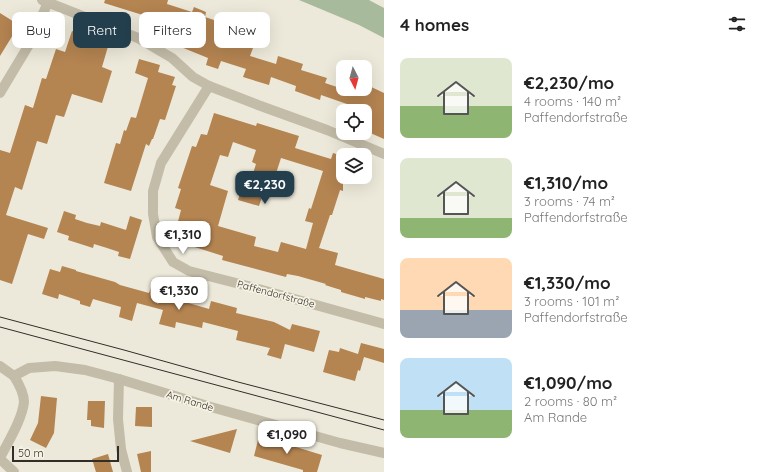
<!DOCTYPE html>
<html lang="en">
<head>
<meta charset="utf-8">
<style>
	:root { --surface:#fff; --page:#f6f6f6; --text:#222; --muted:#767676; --accent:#233e4d }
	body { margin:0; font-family:Quicksand,sans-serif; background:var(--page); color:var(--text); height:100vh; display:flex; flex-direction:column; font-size:15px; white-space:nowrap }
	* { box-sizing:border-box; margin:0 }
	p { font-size:13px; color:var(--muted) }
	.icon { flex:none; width:22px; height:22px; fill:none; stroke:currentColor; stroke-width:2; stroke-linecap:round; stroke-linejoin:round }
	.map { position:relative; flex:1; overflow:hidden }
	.panel { display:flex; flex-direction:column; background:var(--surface); width:380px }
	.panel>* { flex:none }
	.banner { position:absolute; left:12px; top:12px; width:312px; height:36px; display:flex; gap:8px }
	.needle { width:26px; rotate:174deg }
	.fabs { position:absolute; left:336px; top:60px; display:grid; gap:8px }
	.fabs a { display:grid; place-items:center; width:36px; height:36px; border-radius:8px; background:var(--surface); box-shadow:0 4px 16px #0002; font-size:20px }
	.scale { position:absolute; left:12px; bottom:10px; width:107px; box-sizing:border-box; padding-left:4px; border:2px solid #312d27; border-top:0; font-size:11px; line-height:14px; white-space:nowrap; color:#312d27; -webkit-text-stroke:3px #f6f3e5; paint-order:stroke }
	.price { position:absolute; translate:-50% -34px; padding:0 9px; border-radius:8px; background:#fff; color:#222; font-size:13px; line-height:26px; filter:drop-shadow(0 1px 2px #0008) }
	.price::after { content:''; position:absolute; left:50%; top:24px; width:12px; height:9px; margin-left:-6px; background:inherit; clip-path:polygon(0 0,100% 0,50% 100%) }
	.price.active { background:var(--accent); color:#fff }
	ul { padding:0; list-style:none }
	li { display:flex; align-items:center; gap:12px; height:100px; padding:0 16px }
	li span { display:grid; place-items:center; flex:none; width:112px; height:80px; border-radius:8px; color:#555 }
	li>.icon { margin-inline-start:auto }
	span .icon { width:48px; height:48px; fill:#fffc; stroke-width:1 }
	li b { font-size:17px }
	h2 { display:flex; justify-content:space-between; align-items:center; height:48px; padding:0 16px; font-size:17px }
	.pill { padding:0 14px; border-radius:8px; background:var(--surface); box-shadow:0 4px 16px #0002; font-size:14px; line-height:36px }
	.pill.active { background:var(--accent); color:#fff }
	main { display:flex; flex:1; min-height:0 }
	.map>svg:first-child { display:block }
	.green { fill:#a8ba9c }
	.building { fill:#b48451; fill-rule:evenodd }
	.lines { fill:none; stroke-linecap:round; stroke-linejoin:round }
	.minor { stroke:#c3bca8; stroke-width:10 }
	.tram { stroke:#312d27; stroke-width:1 }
	.labels { text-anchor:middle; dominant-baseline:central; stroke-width:3.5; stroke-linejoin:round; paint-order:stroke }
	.street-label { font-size:10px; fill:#312d27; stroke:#f6f3e5 }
</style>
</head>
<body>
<main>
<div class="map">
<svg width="384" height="472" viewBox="0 0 384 472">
	<rect width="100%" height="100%" fill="#ede9da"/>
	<path class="green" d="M299,0H369L384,8V38L359,25Z"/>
	<g class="building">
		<path d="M105,0H168L167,4L192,12L194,7L206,12L205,17L232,26L227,40L253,48L250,56L276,64L278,56L303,64L301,70L327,78L325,83L343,89H365V84L384,93V139L368,132L369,128L365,126V111H344L347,104L321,95L320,100L295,91L296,86L271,77L269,85L243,77L246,69L221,61L218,69L206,65L208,58L181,47L186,34L160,25L162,21L104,3Z"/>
		<path d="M0,13L19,25L0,56Z"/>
		<path d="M72,31L109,43L102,67L112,71L102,103L72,94L64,117L56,115L47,144L37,141L22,190L15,187L6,215L48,228L44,239L28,234L12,284L0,280V150L10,153L25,105L33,108L42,78L46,79L56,49L65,52Z"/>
		<path d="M139,59L160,65L158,72L175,77L172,85L176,86L165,120L160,119L153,139H152L149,146L146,144L131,191L104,183L116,143L120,144L124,130L126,131L131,117L136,118L148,78L135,73Z"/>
		<path d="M214,113L256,126L257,123L299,136L295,148L331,159L333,153L343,156V191L340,190L332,215H330L319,248L338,253L335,265L384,279V300L381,299V301L365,297V299L341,292V290L325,285L326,284L298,276L287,274L286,277L222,260L223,256L176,241L179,230L176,229L181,210L175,208L181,189L178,188L192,146L196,147L201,134L207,135ZM233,142L256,150L252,162L256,164L248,189L242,187L238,200L259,206L263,194L269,195L281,158L323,171L311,209L309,208L305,221L313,223L306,249L281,242L278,252L254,246L256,237L218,226L228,191L210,185L220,155L228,157Z"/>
		<path d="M64,211L76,215L75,219L87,223L100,226L101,222L126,230L130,216L142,220L130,259L118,256L119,252L107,248L94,244L93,248L68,240L69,236L57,232Z"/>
		<path d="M62,266L76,270V271L115,282L120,285L149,293L152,285L162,288L157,304L176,294L180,295L185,302L209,309L211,301L237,308L236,313L274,322L290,330L292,324L320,331L314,352L285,344L281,359L267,355L270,348L236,340L238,331L203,322L202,328L176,322L175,328L159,324L163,310L137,303L132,321L119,317L121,307L93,299L90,307L80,304V301L59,294L58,299L42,294L50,269L60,272Z"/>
		<path d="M361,343L384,349V363L364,357L360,371L358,370L355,381L323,372L329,350L339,352L340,348L358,354Z"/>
		<path d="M41,396L57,398L54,433L46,448L30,440L38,423Z"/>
		<path d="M88,401H105L104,428L91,426V420H87Z"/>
		<path d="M136,407H152V427L135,426Z"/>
		<path d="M237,429L230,453L190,441Z"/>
		<path d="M259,436L296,445V447L322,455L317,472H303V470L254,456Z"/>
		<path d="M151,451V472H141L137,454Z"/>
		<path d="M108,454L113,472H96L92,459Z"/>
	</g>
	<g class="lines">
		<g class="minor">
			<path d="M42,0L138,38L172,58L193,77L209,86L258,105L327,130L384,154"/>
			<path d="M209,86L161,163L153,191V214L157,237L173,262L189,271L255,288L384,324"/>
			<path d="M0,93L30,43L49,0"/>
			<path d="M0,366L14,376L29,368L55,366L85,370L119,379L211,407L340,443L384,453"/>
			<path d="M119,379L118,419L121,449L127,472"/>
			<path d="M0,458C8,442 22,420 24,402C24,393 19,384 14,376"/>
			<path d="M0,459L14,472"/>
		</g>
		<g class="tram">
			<path d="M0,317L124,350L238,382L384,420"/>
			<path d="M0,327L384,430"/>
		</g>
	</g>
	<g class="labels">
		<g class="street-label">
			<text transform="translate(276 294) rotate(15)">Paffendorfstraße</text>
			<text transform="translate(190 401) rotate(17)">Am Rande</text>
		</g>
	</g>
</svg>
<div class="fabs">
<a><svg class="needle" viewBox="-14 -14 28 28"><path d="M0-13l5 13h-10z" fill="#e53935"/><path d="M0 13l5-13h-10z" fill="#767676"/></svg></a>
<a><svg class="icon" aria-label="locate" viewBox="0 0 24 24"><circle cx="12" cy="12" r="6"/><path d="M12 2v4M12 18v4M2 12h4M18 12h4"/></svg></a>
<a><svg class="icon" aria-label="layers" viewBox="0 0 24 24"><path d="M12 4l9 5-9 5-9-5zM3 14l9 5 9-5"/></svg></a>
</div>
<div class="scale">50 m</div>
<b class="price active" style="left:265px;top:205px">€2,230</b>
<b class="price" style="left:183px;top:255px">€1,310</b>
<b class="price" style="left:179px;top:311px">€1,330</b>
<b class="price" style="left:287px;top:455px">€1,090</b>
<div class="banner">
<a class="pill">Buy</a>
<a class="pill active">Rent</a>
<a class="pill">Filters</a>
<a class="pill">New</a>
</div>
</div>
<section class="panel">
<h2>4 homes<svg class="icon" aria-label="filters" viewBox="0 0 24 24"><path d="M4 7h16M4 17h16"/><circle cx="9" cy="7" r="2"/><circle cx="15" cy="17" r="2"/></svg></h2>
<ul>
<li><span style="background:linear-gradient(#dfe7d0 60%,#8fb573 0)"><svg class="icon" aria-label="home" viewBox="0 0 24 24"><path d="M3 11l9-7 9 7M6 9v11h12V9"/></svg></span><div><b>€2,230/mo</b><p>4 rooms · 140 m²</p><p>Paffendorfstraße</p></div></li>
<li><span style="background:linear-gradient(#dfe7d0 75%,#8fb573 0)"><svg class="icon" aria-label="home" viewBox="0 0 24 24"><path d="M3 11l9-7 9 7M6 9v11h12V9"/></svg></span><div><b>€1,310/mo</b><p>3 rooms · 74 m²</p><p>Paffendorfstraße</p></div></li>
<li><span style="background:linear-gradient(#ffd9b3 65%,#9aa5b1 0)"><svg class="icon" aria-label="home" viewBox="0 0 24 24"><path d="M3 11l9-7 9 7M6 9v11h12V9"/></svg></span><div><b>€1,330/mo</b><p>3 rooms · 101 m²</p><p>Paffendorfstraße</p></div></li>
<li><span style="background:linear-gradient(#bfe0f5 65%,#8fb573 0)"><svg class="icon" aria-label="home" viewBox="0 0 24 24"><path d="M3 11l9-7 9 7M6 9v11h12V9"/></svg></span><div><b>€1,090/mo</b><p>2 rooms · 80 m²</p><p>Am Rande</p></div></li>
</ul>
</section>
</main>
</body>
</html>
